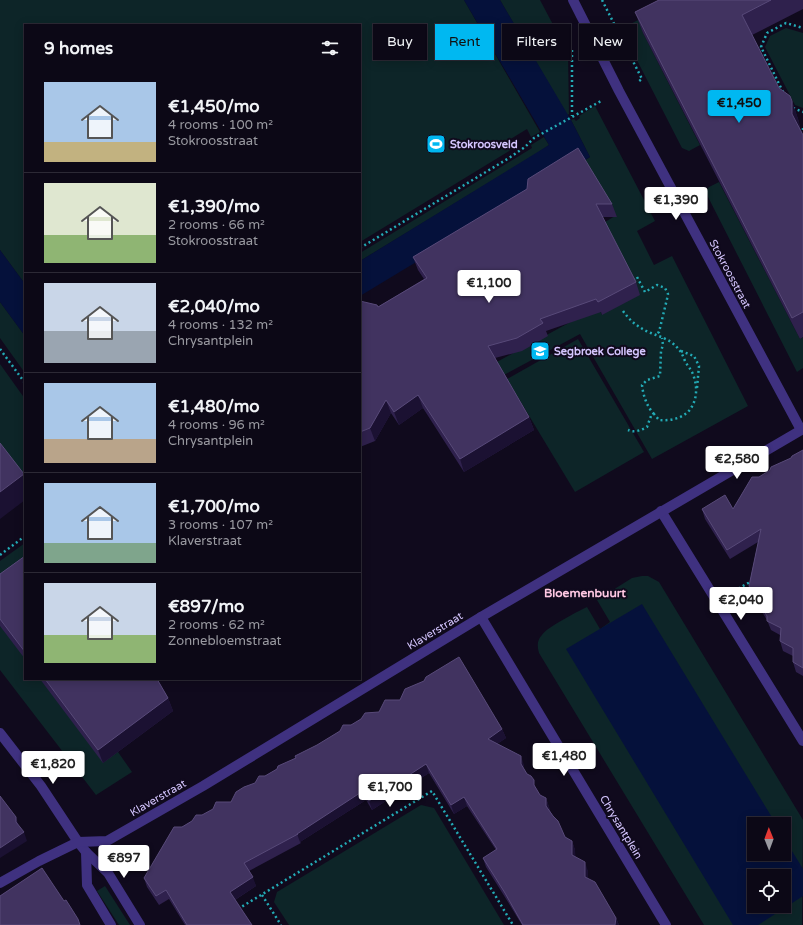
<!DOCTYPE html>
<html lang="en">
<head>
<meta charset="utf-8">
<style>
	:root { --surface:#0c0816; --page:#15111f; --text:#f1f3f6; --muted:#9a9aa1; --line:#2c2935; --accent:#00b8f1 }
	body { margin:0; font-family:"Varela Round",sans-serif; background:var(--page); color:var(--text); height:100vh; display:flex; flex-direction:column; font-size:15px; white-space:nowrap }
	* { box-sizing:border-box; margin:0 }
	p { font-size:13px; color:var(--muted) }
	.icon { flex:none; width:22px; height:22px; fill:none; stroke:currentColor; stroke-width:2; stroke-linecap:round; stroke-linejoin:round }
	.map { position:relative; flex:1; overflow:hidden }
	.drawer { position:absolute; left:24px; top:24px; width:337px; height:656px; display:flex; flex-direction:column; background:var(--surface); border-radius:0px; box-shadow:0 2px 10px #0003,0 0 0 1px var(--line) }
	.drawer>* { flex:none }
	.banner { position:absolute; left:373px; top:24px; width:370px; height:36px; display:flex; gap:8px }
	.needle { width:26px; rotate:359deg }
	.fabs { position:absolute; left:747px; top:817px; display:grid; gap:8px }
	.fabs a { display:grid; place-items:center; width:44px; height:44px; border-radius:0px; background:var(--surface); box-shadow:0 2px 10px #0003,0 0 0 1px var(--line); font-size:20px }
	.price { position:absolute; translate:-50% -34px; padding:0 9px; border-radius:4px; background:#fff; color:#222; font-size:13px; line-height:26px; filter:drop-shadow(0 1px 2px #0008) }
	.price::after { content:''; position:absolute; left:50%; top:24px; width:12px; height:9px; margin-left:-6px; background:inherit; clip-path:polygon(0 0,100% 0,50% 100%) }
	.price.selected { background:var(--accent); color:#111 }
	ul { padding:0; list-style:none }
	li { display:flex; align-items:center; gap:12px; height:100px; padding:0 20px }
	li+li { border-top:1px solid var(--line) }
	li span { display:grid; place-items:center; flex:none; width:112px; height:80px; border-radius:0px; color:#555 }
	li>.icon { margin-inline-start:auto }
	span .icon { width:48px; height:48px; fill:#fffc; stroke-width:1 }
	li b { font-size:17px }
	h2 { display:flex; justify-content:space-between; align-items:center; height:48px; padding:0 20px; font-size:17px }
	.pill { padding:0 14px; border-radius:0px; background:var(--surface); box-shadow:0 2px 10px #0003,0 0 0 1px var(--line); font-size:14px; line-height:36px }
	.pill.selected { background:var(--accent); color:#111 }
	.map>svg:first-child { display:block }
	.green { fill:#0d2528; fill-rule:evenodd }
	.water { fill:#05113b; fill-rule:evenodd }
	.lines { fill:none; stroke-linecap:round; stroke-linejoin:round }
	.path { stroke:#23abb6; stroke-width:2.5; stroke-dasharray:2 3; stroke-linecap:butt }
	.minor { stroke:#3f3180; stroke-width:10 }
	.wall { fill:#2f214d }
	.shaded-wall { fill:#1b1132 }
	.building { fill:#413360; stroke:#584a79 }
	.labels { text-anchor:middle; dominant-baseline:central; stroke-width:4; stroke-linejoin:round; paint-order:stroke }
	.poi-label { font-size:11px; font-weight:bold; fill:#d5c6ff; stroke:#100a1d; text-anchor:start }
	.street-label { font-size:11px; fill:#d5c6ff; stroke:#100a1d }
	.neighbourhood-label { font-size:12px; font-weight:bold; fill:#ffc8e3; stroke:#100a1d }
</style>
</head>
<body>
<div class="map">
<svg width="803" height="925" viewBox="0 0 803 925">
	<rect width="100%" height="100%" fill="#100a1d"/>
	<g class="green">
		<path d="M0,0H464L540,132L531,137L527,129L509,140L514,148L360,242V25H25V284L0,250Z"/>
		<path d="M500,0H540L568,53L569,114L567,115Z"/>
		<path d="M640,19L643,33L700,145L689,151L682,148L621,29Z"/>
		<path d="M786,28L803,33V108L795,105L765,47L770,36Z"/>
		<path d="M595,106L655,221L637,231L654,265L672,256L748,406L652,459L580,334L502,376L495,363L598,307L602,315L592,230L615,216L617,217L584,161L590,157L571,120L574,119L576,121L580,118L579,116Z"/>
		<path d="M544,137L549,145L539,152L360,261V253L532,148L531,145Z"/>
		<path d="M719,182L800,339L803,337V368L797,372L708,197L706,190L709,187Z"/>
		<path d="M0,302L25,336V373L0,338Z"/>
		<path d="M578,339L644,452L575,492L507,379Z"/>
		<path d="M0,364L25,399V478L0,445Z"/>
		<path d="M25,543V574L0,593V561Z"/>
		<path d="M642,576H648L659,582L803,820L802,925H704L539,653C537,646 537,640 542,635C547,627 577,612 587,607L600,629L610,622L597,600L632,578ZM754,824H784V854H754ZM754,876H784V906H754Z"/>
		<path d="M0,621L25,654V679H44L118,752L132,772L96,795L0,670Z"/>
		<path d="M421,805L434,808L504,925H289L274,902L277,892Z"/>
		<path d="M105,886L130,925H119L97,891Z"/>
	</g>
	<g class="water">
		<path d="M464,0H500L571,120L590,157L360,296V261L549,145Z"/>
		<path d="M0,250L25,284V336L0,302Z"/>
		<path d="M642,604L776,824H754V854H784V838L803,869V896L758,925H733L566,649ZM754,876H784V906H754Z"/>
	</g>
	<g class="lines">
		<g class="path">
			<path d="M602,0L642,79L638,82"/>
			<path d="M572,50V116"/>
			<path d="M783,92L761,47L767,33L786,23L803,28"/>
			<path d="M793,108L803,112"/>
			<path d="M803,128V130"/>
			<path d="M360,248L509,158L525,147L534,138L601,101"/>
			<path d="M633,280L637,277L645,292L657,285L665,288L668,294L667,299L659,332L656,334"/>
			<path d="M623,311C628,318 634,324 641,328C650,334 662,336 671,342C679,348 682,353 685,361C687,365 690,368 692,372C698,385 698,401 688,412C680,419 669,421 659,420L654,414L651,416L647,427C641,430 635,433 628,430"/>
			<path d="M0,349L25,383"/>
			<path d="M681,351L694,356L699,366L697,388"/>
			<path d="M654,414C647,407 643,395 642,385L647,380L660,376L661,351L663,345L662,338"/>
			<path d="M0,555L25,536"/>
			<path d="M734,591L752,581"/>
			<path d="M262,895L281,925"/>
			<path d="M238,909L432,791L513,925"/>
		</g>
		<g class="minor">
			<path d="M573,0L619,91L801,430"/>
			<path d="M661,511L803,741"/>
			<path d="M481,617L666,925"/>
			<path d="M0,733L41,786L78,842L86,852L108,873L140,925"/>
			<path d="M86,852L87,885L111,925"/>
			<path d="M0,883L39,861L78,842L107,841L203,786L481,617L803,429"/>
		</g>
	</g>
	<g class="wall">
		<path d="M659,0H803V9L752,35L779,88L792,101L799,122L800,129L803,135V337L800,339L643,33L635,12Z"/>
		<path d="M527,189L612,204L617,217H602L636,282L640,295L602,315L601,312L546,331L548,336L522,351L495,358L529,417L534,430L464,472L423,408L399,425L391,413L375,441L360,447V301L378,307L424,279L418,270L413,257Z"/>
		<path d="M803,450V676L796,672L793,662V656L783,651L780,641V635L771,630L767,620L752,596L749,586L758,542L730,559L705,519L702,509H733L759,477L791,458Z"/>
		<path d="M25,556V659L0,626V574Z"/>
		<path d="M40,679H157L168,698L173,711L103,763Z"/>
		<path d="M502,729L506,738L497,744L524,765V769L540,795L546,798L549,807L550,811L565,837L572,841L575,850V857L588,871V878L616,918L619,925H522L508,902L486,867L483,858L496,850L467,806L454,814L429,773L372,810L366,800L300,842L301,843L249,871L256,886L235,900L252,925H185L169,899L159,905L147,887L144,878L182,827L202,815L231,802L265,776L296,758L295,756Z"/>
	</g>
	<g class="shaded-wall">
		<path d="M792,101L799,122L800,135L792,114Z"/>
		<path d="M418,395L423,408L399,425L394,412Z"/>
		<path d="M386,400L391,413L375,441L370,428Z"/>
		<path d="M529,417L534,430L464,472L460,459Z"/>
		<path d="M24,474L25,477V500L0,519V492Z"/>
		<path d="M168,698L173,711L103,763L98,750Z"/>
		<path d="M502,729L506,738L491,748L488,739Z"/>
		<path d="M521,756L524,765V773L521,764Z"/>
		<path d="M426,764L429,773L372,810L369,801Z"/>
		<path d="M363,791L366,800L300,842L297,834Z"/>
		<path d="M464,797L467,806L454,814L451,805Z"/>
		<path d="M546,798L549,807L550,815L546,806Z"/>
		<path d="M16,817L19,826V831L16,822Z"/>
		<path d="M24,832L27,841L0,858V848Z"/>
		<path d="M572,841L575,850L576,864L572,855Z"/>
		<path d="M585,862L588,871V885L585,877Z"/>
		<path d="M253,877L256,886L233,901L230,892Z"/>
		<path d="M616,918L619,925H615Z"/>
	</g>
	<g class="building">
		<path d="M659,0H771L742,15L779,88L790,96L792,101V114L803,135V312L792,318L635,12Z"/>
		<path d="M578,148L612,204H596L636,282L598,302L596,299L540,319L543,323L517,338L488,346L529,417L460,459L418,395L394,412L386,400L370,428L360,432V301L377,305L378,307L427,278L413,257L527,189L528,179Z"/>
		<path d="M0,443L24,474L0,492Z"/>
		<path d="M803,450V668L793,662V648L780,641L781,628L767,621V616L749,586L761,529L727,550L702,509L725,495L733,509L752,477H759L770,470L771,467L791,458L792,456Z"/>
		<path d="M25,556V652L0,619V574Z"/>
		<path d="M459,657L502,729L488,739L521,756V764L527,774L531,776L534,780V785L540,795L546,798V806L553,816L558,821L565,837L572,841V855L585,862V877L595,882L616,918L615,925H523L505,893L483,858L497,849L464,797L451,805L426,764L369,801L363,791L297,834H298L244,863L253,877L230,892L252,925H187L166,890L156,896L144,878L174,827H182L192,821L196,815H202L213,809L216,802H231L236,792L244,787L255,783L259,776H265L277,769L278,766L296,758L295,756L317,745L340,731L343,725H351L361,719L365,713L379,712L385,700H400L405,689L424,681L426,677Z"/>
		<path d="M45,679H157L168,698L98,750Z"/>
		<path d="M0,796L16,817V822L24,832L0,848Z"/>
		<path d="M42,868L64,901L66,900L78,919L80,925H0V896Z"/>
	</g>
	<defs>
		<g id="stadium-square" transform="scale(1)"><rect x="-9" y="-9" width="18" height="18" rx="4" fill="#00b8f1" stroke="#100a1d"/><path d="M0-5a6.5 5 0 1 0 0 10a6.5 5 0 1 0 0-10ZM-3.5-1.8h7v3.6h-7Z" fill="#fff"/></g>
		<g id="school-square" transform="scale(1)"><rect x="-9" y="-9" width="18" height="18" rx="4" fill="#00b8f1" stroke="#100a1d"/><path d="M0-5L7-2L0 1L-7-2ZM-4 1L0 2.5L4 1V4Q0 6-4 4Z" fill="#fff"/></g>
	</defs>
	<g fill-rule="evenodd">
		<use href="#stadium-square" x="436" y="144"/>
		<use href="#school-square" x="540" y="351"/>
	</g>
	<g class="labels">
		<g class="poi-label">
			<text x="450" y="144">Stokroosveld</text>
			<text x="554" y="351">Segbroek College</text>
		</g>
		<g class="street-label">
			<text transform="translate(730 274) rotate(62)">Stokroosstraat</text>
			<text transform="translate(435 631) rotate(-31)">Klaverstraat</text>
			<text transform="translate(158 798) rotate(-30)">Klaverstraat</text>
			<text transform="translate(621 827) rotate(59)">Chrysantplein</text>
		</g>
		<g class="neighbourhood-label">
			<text x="585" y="593">Bloemenbuurt</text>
		</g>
	</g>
</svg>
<div class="fabs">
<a><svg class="needle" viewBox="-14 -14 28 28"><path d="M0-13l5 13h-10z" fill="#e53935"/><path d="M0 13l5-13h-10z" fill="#9a9aa1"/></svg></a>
<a><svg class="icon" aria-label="locate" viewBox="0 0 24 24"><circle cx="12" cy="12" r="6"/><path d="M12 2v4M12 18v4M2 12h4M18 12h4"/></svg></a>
</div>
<b class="price selected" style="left:739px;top:124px">€1,450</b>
<b class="price" style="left:676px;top:221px">€1,390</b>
<b class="price" style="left:489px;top:304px">€1,100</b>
<b class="price" style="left:737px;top:480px">€2,580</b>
<b class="price" style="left:741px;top:621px">€2,040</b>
<b class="price" style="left:564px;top:777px">€1,480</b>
<b class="price" style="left:53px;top:785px">€1,820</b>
<b class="price" style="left:390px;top:808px">€1,700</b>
<b class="price" style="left:124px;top:879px">€897</b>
<div class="banner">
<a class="pill">Buy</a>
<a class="pill selected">Rent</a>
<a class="pill">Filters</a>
<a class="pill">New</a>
</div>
<section class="drawer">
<h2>9 homes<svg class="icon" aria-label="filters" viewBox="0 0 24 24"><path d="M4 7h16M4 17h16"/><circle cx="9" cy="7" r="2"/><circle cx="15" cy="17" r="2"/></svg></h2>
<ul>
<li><span style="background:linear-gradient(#a9c7e8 75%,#c2b280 0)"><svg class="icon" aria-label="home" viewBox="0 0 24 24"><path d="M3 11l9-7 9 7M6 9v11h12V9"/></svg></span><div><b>€1,450/mo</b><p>4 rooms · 100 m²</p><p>Stokroosstraat</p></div></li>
<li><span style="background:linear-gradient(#dfe7d0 65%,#8fb573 0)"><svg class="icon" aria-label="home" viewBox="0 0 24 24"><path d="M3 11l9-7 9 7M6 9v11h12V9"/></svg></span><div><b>€1,390/mo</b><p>2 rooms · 66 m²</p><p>Stokroosstraat</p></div></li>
<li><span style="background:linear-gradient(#c9d6e8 60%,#9aa5b1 0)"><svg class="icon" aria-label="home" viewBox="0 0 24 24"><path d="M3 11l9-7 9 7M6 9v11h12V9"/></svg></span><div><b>€2,040/mo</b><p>4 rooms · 132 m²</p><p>Chrysantplein</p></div></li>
<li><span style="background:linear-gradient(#a9c7e8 70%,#b9a48a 0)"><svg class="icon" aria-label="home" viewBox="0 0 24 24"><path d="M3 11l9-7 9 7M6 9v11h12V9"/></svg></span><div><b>€1,480/mo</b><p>4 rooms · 96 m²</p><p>Chrysantplein</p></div></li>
<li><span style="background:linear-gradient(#a9c7e8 75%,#7fa58c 0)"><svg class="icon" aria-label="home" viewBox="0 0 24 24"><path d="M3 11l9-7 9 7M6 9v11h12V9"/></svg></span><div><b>€1,700/mo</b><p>3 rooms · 107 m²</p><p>Klaverstraat</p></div></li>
<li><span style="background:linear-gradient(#c9d6e8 65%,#8fb573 0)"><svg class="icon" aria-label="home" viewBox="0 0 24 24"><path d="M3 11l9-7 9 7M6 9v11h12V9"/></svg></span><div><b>€897/mo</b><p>2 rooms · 62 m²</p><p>Zonnebloemstraat</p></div></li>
</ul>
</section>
</div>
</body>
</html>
